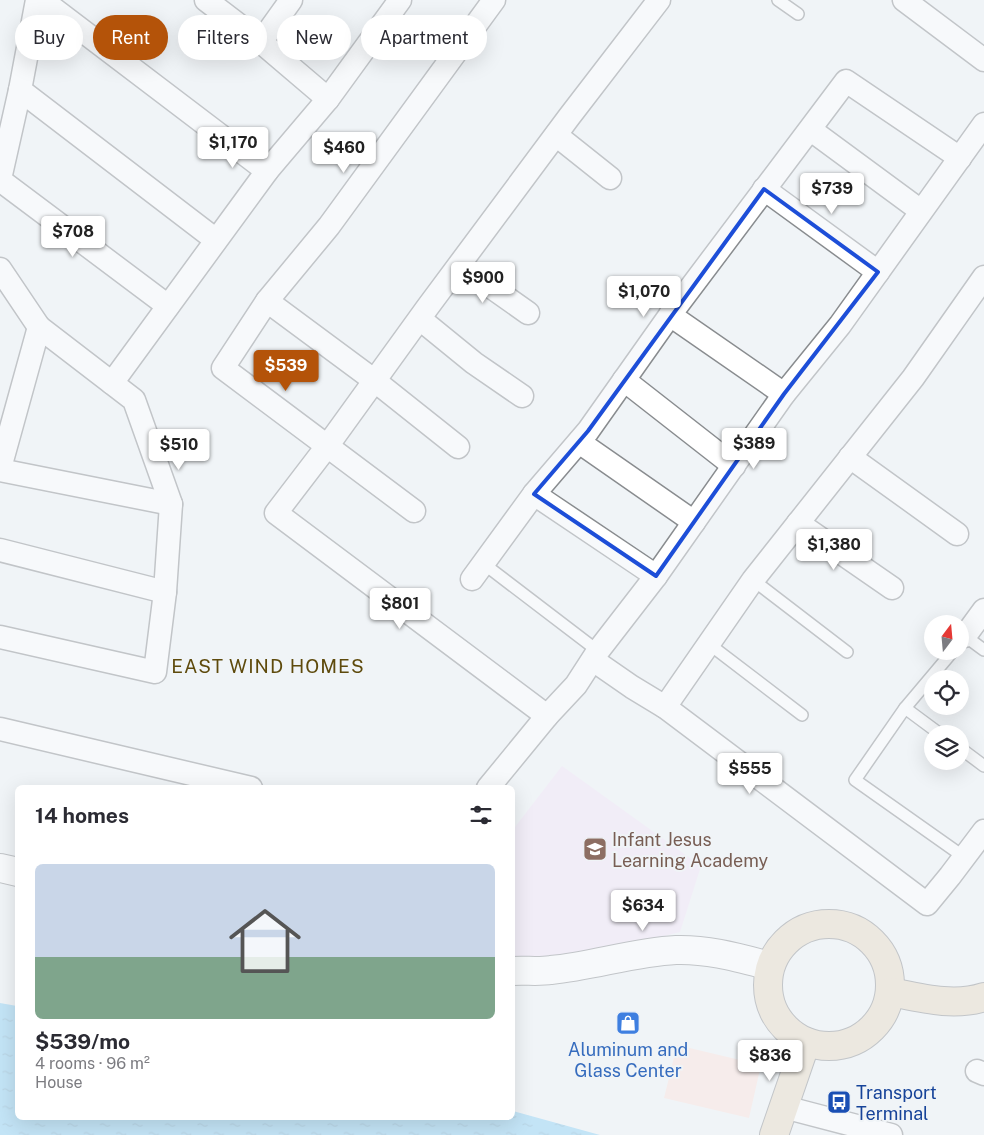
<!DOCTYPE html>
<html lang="en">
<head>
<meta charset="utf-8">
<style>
	:root { --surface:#fff; --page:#f2f2f3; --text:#2b2b33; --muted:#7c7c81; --accent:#b45309 }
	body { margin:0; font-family:"Public Sans",sans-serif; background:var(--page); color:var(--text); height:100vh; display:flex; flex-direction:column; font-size:19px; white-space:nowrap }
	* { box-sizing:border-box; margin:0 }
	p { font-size:16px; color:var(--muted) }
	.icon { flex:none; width:28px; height:28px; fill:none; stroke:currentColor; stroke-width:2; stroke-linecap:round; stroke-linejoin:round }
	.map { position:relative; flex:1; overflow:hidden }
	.drawer { position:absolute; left:15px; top:785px; width:500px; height:335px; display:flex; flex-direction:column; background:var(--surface); border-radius:8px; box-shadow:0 5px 20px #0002 }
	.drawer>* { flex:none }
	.guide { position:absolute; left:15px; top:15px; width:500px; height:45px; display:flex; gap:10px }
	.needle { width:32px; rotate:16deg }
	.buttons { position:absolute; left:924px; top:615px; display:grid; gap:10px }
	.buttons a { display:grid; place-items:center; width:45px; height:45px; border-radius:50%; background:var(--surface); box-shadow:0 5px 20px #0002; font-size:25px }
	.price { position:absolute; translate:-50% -42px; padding:0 11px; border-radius:5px; background:#fff; color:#222; font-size:16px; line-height:32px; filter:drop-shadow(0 1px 2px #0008) }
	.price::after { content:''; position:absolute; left:50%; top:30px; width:15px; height:11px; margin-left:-8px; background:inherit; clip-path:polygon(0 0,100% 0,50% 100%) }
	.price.on { background:var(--accent); color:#fff }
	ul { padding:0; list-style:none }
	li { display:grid; align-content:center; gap:10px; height:265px; padding:0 20px }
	li span { display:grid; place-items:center; height:155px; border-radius:8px; color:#555 }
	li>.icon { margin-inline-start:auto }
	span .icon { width:90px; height:90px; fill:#fffc; stroke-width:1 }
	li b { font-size:21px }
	h2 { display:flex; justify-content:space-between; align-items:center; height:60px; padding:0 20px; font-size:21px }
	.chip { padding:0 18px; border-radius:22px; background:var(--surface); box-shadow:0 5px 20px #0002; font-size:18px; line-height:45px }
	.chip.on { background:var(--accent); color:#fff }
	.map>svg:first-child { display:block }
	.commercial { fill:#fce3db }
	.education { fill:#f2e4f7 }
	.water { fill:url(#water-ripples) }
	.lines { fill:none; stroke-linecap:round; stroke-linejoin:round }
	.service-casing { stroke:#898c8f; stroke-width:14 }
	.minor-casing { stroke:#898c8f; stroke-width:25 }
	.tertiary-casing { stroke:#898c8f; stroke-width:30 }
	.secondary-casing { stroke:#898c8f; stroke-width:30 }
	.service { stroke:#fff; stroke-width:11 }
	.minor { stroke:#fff; stroke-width:22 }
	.tertiary { stroke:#fff; stroke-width:28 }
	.secondary { stroke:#e7d9c4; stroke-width:28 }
	.marked { fill:none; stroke:#1d4ed8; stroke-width:4; stroke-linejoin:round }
	.labels { text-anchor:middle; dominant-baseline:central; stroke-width:4; stroke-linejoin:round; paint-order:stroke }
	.education-label { font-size:18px; fill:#785e54; stroke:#f0f4f7; text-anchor:start }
	.shop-label { font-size:18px; fill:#366cbe; stroke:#f0f4f7 }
	.transit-label { font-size:18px; fill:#164399; stroke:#f0f4f7; text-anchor:start }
	.neighbourhood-label { font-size:19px; letter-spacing:1px; fill:#5e4a0c; stroke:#f0f4f7 }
</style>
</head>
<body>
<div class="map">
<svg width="984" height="1135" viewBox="0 0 984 1135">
	<defs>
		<pattern id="water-ripples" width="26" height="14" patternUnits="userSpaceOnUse" patternTransform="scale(1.25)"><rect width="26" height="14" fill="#8cd0f4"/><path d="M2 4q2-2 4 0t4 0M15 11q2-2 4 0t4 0" fill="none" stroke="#78b2d1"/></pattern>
	</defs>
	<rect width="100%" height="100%" fill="#f0f4f7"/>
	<path class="commercial" d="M677,1045L761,1065L749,1118L664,1098Z"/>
	<path class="education" d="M562,766L701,866L680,932L580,957L513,962L512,831Z"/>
	<path class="water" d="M0,1003L17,1006L18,1118H512L513,1111L600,1135H0Z"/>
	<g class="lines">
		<g class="service-casing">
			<g id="service">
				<path d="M778,0L798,14"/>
				<path d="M484,564L598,651"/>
				<path d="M753,580L847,652"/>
				<path d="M963,639L965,636L984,650"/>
				<path d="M709,644L802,715"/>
				<path d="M953,651L905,708L855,780L964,857"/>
				<path d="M905,708L940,734"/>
				<path d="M960,748L984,766"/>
			</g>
		</g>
		<g class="minor-casing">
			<g id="minor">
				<path d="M42,0L267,171L112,383"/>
				<path d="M206,0L261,42L328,99"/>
				<path d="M904,0L984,60"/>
				<path d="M261,42L291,0"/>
				<path d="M20,90L216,240"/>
				<path d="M811,130L921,211"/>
				<path d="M556,135L610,178"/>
				<path d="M267,171L328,99L400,0"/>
				<path d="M0,179L20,90L37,0"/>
				<path d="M0,180L168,306"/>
				<path d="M764,189L878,272"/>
				<path d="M460,265L528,313"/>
				<path d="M0,269L39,327"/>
				<path d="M267,301L375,381L458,447"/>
				<path d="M670,315L784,394"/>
				<path d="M420,319L474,363L522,396"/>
				<path d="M624,380L734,466"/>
				<path d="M579,442L694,522"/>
				<path d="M850,457L957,534"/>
				<path d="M0,468L39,327L134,400L171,504L165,592L155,672L0,637"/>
				<path d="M0,470L171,504"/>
				<path d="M534,494L656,576"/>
				<path d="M414,511L223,368L267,301L329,226L494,0"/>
				<path d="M798,523L892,588"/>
				<path d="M0,550L165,592"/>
				<path d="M472,579L534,494L588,431L670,315L846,81L960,158"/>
				<path d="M965,636L984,610"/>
				<path d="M593,660L632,687L665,707L927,904L950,876L984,831"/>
				<path d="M665,707L753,580L913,378L984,277"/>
				<path d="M547,716L276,513L328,445L427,308L569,117L659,0"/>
				<path d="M0,729L251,788"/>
				<path d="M488,788L547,716L576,685L598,651L656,576L784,394L840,325L984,124"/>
				<path d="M977,1071L984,1074"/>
				<path d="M784,1107L891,1135"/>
			</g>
		</g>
		<g class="tertiary-casing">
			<g id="tertiary">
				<path d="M0,868L18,872"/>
				<path d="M512,971C525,970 538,972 551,970C593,966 634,952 676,950C708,949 739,958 770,966"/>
			</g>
		</g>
		<g class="secondary-casing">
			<g id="secondary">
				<circle cx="829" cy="985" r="61"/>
				<path d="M891,992C921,998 954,1007 984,997"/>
				<path d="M774,1135L806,1042"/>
			</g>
		</g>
		<use href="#service" class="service"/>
		<use href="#minor" class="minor"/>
		<use href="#tertiary" class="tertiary"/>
		<use href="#secondary" class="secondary"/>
	</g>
	<path d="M0 0H984V1135H0ZM764,189L878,272L784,394L656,576L534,494L588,431Z" fill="#f0f4f7" fill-opacity=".55" fill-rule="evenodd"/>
	<path class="marked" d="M764,189L878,272L784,394L656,576L534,494L588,431Z"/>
	<defs>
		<g id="school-square" transform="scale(1.25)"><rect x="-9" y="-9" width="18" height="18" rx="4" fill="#8d6e63" stroke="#f0f4f7"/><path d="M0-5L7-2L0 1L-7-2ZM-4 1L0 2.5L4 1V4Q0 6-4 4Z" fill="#fff"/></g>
		<g id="shop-square" transform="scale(1.25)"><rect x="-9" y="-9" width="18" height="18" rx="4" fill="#3f7fe0" stroke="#f0f4f7"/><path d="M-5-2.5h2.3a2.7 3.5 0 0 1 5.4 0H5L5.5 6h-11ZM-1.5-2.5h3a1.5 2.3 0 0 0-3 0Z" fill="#fff"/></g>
		<g id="bus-square" transform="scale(1.25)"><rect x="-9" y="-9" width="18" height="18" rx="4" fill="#1a4fb4" stroke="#f0f4f7"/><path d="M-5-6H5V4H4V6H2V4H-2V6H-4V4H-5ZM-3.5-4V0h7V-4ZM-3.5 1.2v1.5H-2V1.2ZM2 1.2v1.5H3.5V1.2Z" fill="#fff"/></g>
	</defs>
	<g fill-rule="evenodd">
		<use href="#school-square" x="595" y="849"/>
		<use href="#shop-square" x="628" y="1023"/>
		<use href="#bus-square" x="839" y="1102"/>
	</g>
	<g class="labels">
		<g class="education-label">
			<text x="612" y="839">Infant Jesus<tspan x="612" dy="21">Learning Academy</tspan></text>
		</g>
		<g class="shop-label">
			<text x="628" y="1049">Aluminum and<tspan x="628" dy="21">Glass Center</tspan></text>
		</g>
		<g class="transit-label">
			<text x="856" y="1092">Transport<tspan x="856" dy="21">Terminal</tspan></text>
		</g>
		<g class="neighbourhood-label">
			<text x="268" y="666">EAST WIND HOMES</text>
		</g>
	</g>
</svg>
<div class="buttons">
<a><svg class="needle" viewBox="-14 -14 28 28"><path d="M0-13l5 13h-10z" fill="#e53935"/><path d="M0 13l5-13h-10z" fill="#7c7c81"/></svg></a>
<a><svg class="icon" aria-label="locate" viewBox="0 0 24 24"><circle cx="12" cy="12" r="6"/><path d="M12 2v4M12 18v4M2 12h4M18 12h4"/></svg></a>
<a><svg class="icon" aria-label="layers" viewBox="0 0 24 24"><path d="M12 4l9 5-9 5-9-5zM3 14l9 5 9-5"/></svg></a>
</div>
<b class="price" style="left:233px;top:169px">$1,170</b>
<b class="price" style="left:344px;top:174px">$460</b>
<b class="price" style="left:832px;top:215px">$739</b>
<b class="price" style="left:73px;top:258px">$708</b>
<b class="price" style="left:483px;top:304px">$900</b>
<b class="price" style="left:644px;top:318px">$1,070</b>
<b class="price on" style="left:286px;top:392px">$539</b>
<b class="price" style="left:754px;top:470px">$389</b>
<b class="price" style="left:179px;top:471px">$510</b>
<b class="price" style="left:834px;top:571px">$1,380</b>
<b class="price" style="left:400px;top:630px">$801</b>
<b class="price" style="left:750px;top:795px">$555</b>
<b class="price" style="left:643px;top:932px">$634</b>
<b class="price" style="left:770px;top:1082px">$836</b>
<div class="guide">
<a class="chip">Buy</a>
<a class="chip on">Rent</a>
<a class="chip">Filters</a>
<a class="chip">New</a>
<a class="chip">Apartment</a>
</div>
<section class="drawer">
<h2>14 homes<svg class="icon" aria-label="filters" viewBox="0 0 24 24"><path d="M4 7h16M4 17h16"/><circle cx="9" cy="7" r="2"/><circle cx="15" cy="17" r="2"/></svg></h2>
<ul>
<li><span style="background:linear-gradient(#c9d6e8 60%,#7fa58c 0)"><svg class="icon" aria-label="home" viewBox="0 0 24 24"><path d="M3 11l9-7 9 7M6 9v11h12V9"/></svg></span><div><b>$539/mo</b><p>4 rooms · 96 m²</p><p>House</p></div></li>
</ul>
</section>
</div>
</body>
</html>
